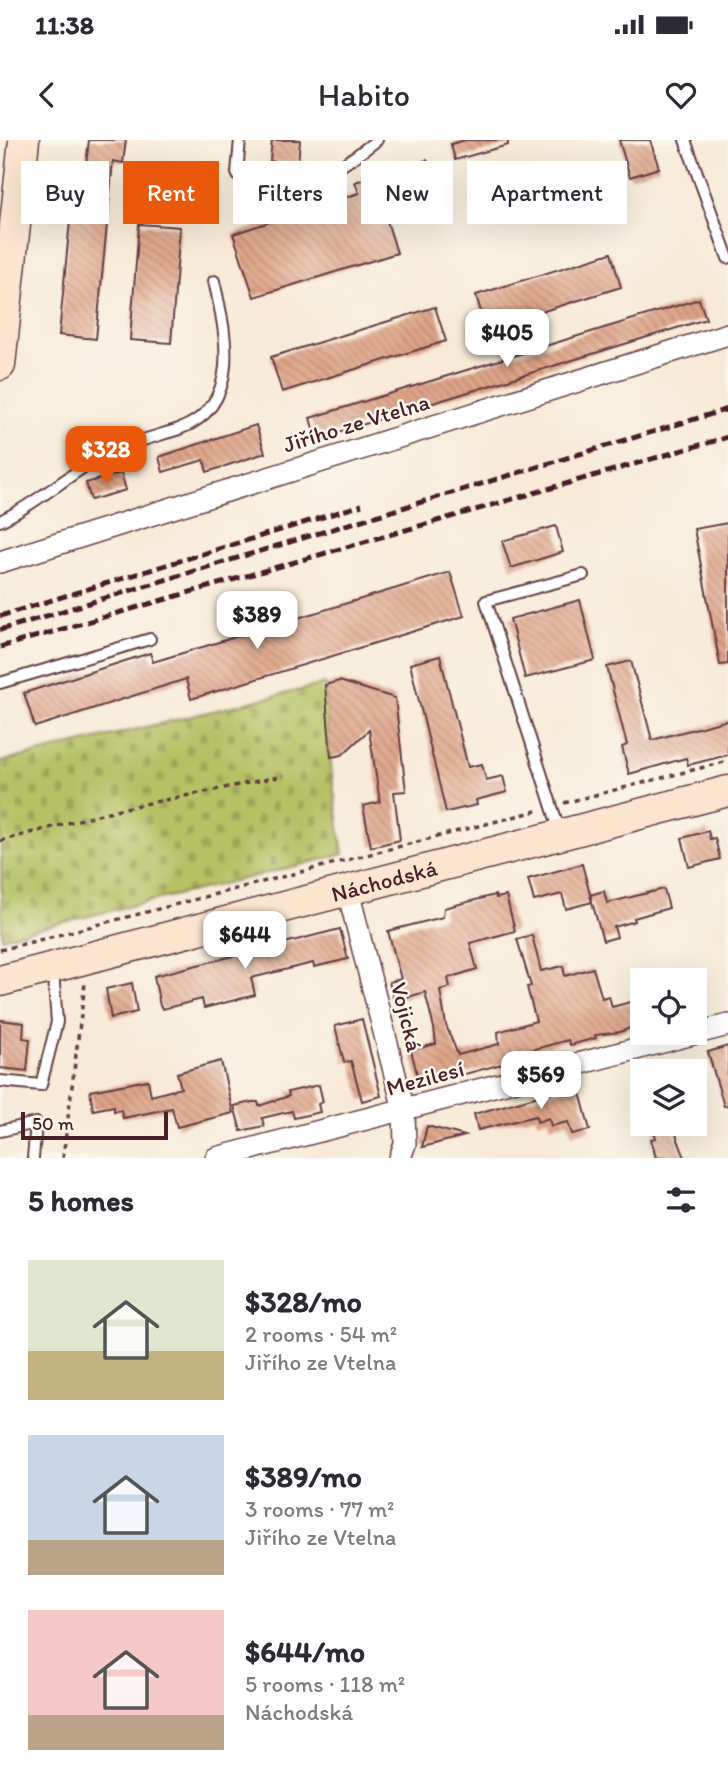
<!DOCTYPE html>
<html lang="en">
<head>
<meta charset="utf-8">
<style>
	:root { --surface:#fff; --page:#f7f7f7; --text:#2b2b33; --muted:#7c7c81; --accent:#ea580c }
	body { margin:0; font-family:Itim,sans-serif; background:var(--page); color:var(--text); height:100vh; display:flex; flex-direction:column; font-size:26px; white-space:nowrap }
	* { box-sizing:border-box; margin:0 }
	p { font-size:23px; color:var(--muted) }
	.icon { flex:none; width:38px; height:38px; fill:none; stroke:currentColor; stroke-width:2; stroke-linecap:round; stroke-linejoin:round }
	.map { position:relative; height:1018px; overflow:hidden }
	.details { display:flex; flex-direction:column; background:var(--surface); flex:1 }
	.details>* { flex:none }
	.guide { position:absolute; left:21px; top:21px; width:686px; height:63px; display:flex; gap:14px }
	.tools { position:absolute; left:630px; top:828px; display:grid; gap:14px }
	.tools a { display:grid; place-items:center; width:77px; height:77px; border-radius:0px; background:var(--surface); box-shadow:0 7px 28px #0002; font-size:35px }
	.scale { position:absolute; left:21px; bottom:18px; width:147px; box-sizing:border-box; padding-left:7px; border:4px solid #4a1f2b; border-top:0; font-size:19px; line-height:24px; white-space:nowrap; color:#4a1f2b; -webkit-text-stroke:5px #fbf7ec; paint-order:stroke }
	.price { position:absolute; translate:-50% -60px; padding:0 16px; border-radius:14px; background:#fff; color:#222; font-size:23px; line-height:46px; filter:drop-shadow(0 2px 4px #0008) }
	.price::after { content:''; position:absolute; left:50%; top:42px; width:21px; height:16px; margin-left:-10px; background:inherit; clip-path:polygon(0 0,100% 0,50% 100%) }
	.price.on { background:var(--accent); color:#fff }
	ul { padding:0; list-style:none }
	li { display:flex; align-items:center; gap:21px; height:175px; padding:0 28px }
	li span { display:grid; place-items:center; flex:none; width:196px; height:140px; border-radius:0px; color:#555 }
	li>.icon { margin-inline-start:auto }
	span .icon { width:84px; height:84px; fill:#fffc; stroke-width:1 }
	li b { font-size:30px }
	h2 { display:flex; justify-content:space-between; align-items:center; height:84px; padding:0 28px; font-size:30px }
	.chip { padding:0 24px; border-radius:0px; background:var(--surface); box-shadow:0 7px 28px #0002; font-size:24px; line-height:63px }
	.chip.on { background:var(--accent); color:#fff }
	.status { display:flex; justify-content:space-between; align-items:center; height:49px; padding:0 35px; background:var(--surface); direction:ltr }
	.status svg { height:19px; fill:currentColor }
	header { display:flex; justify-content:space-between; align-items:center; height:91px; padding:0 28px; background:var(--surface); font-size:32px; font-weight:600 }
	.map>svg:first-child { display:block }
	.cemetery { fill:url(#cemetery-stones); stroke:#807047; stroke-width:2 }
	.building { fill:url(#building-back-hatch) }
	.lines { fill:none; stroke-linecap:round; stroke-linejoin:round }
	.lane-casing { stroke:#643d45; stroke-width:14 }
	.street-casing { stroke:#643d45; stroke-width:24 }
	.secondary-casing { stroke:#643d45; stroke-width:33 }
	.path { stroke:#643d45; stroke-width:3.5; stroke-dasharray:5 5; stroke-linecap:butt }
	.lane { stroke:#fff; stroke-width:10 }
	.street { stroke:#fff; stroke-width:21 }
	.secondary { stroke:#fbe5cf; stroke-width:30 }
	.rail { stroke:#4a1f2b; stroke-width:5; stroke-dasharray:10 5; stroke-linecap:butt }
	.labels { text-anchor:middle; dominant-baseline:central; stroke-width:5; stroke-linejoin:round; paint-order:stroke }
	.street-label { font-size:23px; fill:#4a1f2b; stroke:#fbf7ec }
</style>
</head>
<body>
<div class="status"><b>11:38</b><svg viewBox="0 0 49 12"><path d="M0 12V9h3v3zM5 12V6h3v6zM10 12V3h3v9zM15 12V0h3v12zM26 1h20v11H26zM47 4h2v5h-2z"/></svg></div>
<header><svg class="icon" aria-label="back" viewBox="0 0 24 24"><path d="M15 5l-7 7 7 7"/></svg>Habito<svg class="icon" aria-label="heart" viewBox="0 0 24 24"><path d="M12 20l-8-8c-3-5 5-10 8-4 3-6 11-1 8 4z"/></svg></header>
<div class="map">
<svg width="728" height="1018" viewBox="0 0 728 1018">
	<defs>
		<pattern id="cemetery-stones" width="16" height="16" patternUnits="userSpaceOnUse" patternTransform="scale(1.75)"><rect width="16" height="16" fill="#b5c163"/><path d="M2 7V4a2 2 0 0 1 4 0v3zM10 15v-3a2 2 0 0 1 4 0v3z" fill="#9da556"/></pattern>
		<pattern id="building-back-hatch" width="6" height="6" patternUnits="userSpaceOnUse" patternTransform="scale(1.75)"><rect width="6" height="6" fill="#dea487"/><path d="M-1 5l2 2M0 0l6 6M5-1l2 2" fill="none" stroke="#b6856f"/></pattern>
	</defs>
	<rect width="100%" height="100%" fill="#fbf7ec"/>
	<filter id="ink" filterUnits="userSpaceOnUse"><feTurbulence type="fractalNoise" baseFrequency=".0143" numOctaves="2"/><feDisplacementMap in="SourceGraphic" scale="14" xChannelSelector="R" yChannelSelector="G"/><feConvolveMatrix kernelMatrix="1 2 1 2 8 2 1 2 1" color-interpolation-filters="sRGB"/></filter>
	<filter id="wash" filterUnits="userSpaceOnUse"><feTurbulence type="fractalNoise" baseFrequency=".00686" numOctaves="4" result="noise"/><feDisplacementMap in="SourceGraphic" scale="28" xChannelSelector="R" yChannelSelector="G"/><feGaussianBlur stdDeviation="1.57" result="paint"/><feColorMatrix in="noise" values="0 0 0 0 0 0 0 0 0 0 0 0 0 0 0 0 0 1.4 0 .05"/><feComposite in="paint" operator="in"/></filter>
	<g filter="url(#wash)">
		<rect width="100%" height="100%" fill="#f8ead7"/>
		<path class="cemetery" d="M325,544L332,637L343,714C229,744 115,768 2,798L0,622Z"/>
		<g id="blocks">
			<g class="building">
				<path d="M89,0H126L123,23L113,21L96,199L59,195L74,39L84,40Z"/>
				<path d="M272,0H300L298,24L270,21Z"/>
				<path d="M465,0H508V5L455,20L451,4Z"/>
				<path d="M619,0H650L659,28L630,37Z"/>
				<path d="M427,20L437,52L421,57L424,66L386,78L397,113L254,157L233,94L359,53L355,42Z"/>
				<path d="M139,84L180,87L171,203L130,200Z"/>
				<path d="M611,113L621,147L486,189L476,155Z"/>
				<path d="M699,159L706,179L316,299L310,278Z"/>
				<path d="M435,167L446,201L282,252L271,217Z"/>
				<path d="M256,285L265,313L207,332L204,320L163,332L159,317Z"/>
				<path d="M121,333L126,350L91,360L86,343Z"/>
				<path d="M728,383V524L720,525L694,389Z"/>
				<path d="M556,386L563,412L511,428L502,401Z"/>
				<path d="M450,432L464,476L191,559L186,539L35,587L24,553L150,513L153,522Z"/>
				<path d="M580,460L595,520L525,538L510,479Z"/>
				<path d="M440,516L468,627L482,624L486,640L503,636L507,652L476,660L477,665L446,672L410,524Z"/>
				<path d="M631,521L652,600L728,580V615L688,625L686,618L629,634L622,607L627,605L607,527Z"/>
				<path d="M339,541L395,558L406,651L394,652L400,700L371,707L363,666L380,662L369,590L342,615L331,617L325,545Z"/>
				<path d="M708,691L710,699L715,698L720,719L689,727L682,698Z"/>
				<path d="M582,724L592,762L566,769L562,754L534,761L528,739Z"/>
				<path d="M664,749L669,768L634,778L635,781L614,787L617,797L603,801L590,755L604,751L607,763Z"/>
				<path d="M495,755L496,758L506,756L515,791L470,803L477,829L448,838L450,847L440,850L446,885L458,915L499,904L498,892L536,881L527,847L531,846L517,799L532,795L541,831L563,826L565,836L593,828L602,858L609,856L612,867L638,860L642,883L620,892L595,895L596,898L570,905L568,900L531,910L528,917L420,946L411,910L436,904L434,888L425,852L394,861L389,842L401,839L388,791L443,777L444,768Z"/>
				<path d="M340,789L348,819L314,827L313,823L251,838L255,855L204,868L202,859L163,869L160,866L154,836Z"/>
				<path d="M132,843L137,872L111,878L106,849Z"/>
				<path d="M362,879L381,956L362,961L351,921L344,922L335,886Z"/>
				<path d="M0,880L24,883L23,898L30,899L27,931L0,928Z"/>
				<path d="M728,906V965L724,966L708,912Z"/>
				<path d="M221,921L233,973L177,987L172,968L123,978L121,970L114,971V966L93,970L90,951L148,940L151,956L181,948L177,933Z"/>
				<path d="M319,945L323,962L318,964L320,972L294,978L292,971L262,978L264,986L241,991L234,966L252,962H258L259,966L289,956L288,952Z"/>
				<path d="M578,945L590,990L572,994L568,982L551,986L549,978L537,982L536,976L478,990L474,974Z"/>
				<path d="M652,984H672L685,1018H656L651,999L656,998Z"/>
				<path d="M427,986L465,996L422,1007Z"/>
			</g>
		</g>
	</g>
	<g filter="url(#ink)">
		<use href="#blocks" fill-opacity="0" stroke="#643d45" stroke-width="2"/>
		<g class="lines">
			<g class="lane-casing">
				<g id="lane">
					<path d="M240,0L237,33L246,49C258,54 270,59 283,56C307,51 357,16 377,0"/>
					<path d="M685,0L728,118"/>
					<path d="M0,381C36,364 65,337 99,318C125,304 151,298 179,289C243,266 226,193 214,141"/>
					<path d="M0,543L150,499"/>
					<path d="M560,692L486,461L583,435"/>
					<path d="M0,941L41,945L57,882L53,831"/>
					<path d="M0,991L36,983L33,1018"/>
				</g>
			</g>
			<g class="street-casing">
				<g id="street">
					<path d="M0,422L728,194"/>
					<path d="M348,751L404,970L405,1004L400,1018"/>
					<path d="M216,1018L728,885"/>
				</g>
			</g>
			<g class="secondary-casing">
				<g id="secondary">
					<path d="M0,225L24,0"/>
					<path id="s1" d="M0,841L728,651"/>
				</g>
			</g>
			<g class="path">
				<path d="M564,663L728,621"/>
				<path d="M0,701L120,669L283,636"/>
				<path d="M0,810L540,670"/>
				<path d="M63,1018L85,843"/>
			</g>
			<use href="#lane" class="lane"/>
			<use href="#street" class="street"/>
			<use href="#secondary" class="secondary"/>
			<g class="rail">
				<path d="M0,476L362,365"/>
				<path d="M0,490L728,269"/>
				<path d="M0,507L728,297"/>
			</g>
		</g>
	</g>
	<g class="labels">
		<g class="street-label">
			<text transform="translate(356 283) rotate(-17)">Jiřího ze Vtelna</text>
			<text stroke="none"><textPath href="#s1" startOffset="397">Náchodská</textPath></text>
			<text transform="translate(407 877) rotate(76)">Vojická</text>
			<text transform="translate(425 938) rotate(-15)">Mezilesí</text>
		</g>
	</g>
</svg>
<div class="tools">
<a><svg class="icon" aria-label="locate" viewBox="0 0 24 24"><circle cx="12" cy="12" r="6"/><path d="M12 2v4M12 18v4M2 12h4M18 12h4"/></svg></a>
<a><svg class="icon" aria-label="layers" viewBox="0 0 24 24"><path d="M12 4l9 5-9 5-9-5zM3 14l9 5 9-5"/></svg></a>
</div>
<div class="scale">50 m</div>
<b class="price" style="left:507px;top:229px">$405</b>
<b class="price on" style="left:106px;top:346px">$328</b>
<b class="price" style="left:257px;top:511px">$389</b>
<b class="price" style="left:245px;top:831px">$644</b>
<b class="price" style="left:541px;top:971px">$569</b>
<div class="guide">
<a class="chip">Buy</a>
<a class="chip on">Rent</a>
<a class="chip">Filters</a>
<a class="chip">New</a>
<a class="chip">Apartment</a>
</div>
</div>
<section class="details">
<h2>5 homes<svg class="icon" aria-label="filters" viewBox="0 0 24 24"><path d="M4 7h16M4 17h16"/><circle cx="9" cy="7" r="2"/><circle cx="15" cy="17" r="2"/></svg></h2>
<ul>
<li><span style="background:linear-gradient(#dfe7d0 65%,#c2b280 0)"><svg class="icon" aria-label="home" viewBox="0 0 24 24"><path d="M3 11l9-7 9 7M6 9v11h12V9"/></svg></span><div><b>$328/mo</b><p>2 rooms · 54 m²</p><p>Jiřího ze Vtelna</p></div></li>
<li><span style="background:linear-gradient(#c9d6e8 75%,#b9a48a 0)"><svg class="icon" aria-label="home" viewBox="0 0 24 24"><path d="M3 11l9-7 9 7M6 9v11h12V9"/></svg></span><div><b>$389/mo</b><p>3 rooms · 77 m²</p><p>Jiřího ze Vtelna</p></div></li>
<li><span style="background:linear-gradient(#f6c9c9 75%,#b9a48a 0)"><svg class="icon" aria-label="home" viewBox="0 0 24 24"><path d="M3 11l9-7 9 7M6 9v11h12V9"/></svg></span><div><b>$644/mo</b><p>5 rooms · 118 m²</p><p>Náchodská</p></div></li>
</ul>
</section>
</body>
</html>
